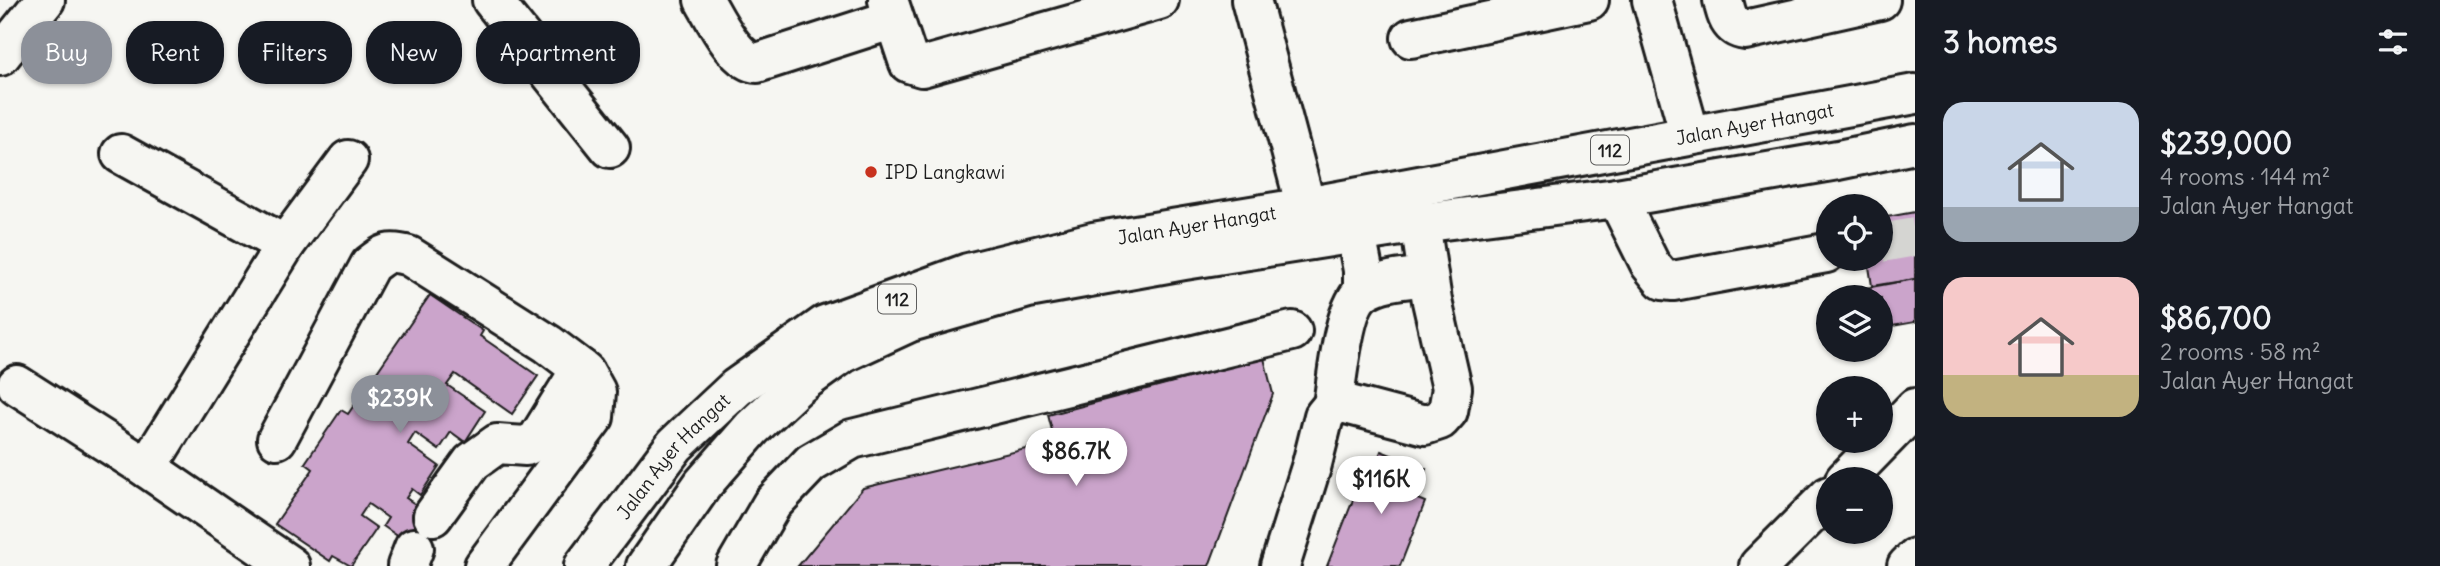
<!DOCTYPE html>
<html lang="en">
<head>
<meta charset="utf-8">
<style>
	:root { --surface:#171b24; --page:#242831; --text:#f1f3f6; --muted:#9ea1a6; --accent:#8c9099 }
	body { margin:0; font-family:Delius,sans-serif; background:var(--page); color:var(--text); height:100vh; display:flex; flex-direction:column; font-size:26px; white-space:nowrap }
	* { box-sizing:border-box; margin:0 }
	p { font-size:23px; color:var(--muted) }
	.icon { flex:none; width:38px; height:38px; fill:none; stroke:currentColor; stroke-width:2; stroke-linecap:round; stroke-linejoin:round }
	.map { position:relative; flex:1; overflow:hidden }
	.sheet { display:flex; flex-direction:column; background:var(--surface); width:525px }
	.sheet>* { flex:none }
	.banner { position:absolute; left:21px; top:21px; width:665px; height:63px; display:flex; gap:14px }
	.fabs { position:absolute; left:1816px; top:194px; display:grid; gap:14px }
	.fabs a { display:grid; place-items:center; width:77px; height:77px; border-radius:50%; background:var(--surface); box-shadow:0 2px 5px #0004; font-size:35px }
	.price { position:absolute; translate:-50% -60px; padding:0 16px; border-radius:24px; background:#fff; color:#222; font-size:23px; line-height:46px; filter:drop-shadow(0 2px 4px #0008) }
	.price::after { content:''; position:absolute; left:50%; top:42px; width:21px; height:16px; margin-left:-10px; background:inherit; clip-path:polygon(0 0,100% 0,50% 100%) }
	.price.active { background:var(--accent); color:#fff }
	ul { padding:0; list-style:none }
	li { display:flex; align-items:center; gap:21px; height:175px; padding:0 28px }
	li span { display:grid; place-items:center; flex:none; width:196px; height:140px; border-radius:21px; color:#555 }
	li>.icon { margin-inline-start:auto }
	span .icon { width:84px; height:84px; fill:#fffc; stroke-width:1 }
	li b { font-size:30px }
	h2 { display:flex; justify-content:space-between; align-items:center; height:84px; padding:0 28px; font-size:30px }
	.tag { padding:0 24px; border-radius:28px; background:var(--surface); box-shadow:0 2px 5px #0004; font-size:24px; line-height:63px }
	.tag.active { background:var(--accent); color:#fff }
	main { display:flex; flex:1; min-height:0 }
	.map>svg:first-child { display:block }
	.building { fill:#cba4cb; stroke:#1c1c1c; stroke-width:2 }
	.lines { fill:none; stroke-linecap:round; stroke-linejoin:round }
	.minor-tunnel { stroke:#d5d5d2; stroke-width:38; stroke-dasharray:38 19; stroke-linecap:butt }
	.minor-casing { stroke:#1c1c1c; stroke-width:44 }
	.major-casing { stroke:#1c1c1c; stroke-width:44 }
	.minor { stroke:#f6f6f2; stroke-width:38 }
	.major { stroke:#f6f6f2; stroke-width:38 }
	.poi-dot { fill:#c8321e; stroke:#f6f6f2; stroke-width:2.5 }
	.labels { text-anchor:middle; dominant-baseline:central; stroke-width:5; stroke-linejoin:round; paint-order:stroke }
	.shield { fill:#f6f6f2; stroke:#5d5d5c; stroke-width:2 }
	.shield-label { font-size:18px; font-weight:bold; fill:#1c1c1c }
	.street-label { font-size:19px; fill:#1c1c1c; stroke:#f6f6f2 }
	.poi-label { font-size:19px; fill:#1c1c1c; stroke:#f6f6f2; text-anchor:start }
</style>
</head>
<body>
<main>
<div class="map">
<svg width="1915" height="566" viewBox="0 0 1915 566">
	<rect width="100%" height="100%" fill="#f6f6f2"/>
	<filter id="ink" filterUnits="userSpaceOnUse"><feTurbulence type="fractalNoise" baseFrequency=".0143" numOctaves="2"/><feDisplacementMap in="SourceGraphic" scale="14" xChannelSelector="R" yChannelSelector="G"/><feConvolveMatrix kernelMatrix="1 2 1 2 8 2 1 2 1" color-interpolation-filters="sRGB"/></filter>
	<g filter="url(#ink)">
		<g class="building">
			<path d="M1915,212V279L1872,286L1868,260L1829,267L1822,228L1829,227V259H1881V218Z"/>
			<path d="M1915,279V322L1881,328V298H1862L1860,289Z"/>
			<path d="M430,295L483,331L480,336L538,376L512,414L455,374L447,385L485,411L465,442L451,432L439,450L415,433L408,444L439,466L420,495L412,489L406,498L439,520L418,550L383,526L388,518L368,504L360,516L377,528L351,566L333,556L330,561L275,524L313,469L305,463L341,410L348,414Z"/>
			<path d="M1264,358L1273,394L1209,566H798L863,488L1055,442L1048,415Z"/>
			<path d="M1381,451L1426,469L1415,498L1425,502L1400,566H1327L1362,477L1370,480Z"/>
		</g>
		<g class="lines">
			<path class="minor-tunnel" d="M1881,243L1915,237"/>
			<g class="minor-casing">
				<g id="minor">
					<path d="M492,0L610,148"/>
					<path d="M704,0C714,17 736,63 757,63L894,19"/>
					<path d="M888,0L909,63L922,67L1159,0"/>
					<path d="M1251,0L1306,207L1309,240"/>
					<path d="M1652,0L1690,135"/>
					<path d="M1723,0C1726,14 1729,28 1745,30L1880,0"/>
					<path d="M1411,38L1589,0"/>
					<path d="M0,56L45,0"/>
					<path d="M121,154L285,245"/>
					<path d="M1617,198L1650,264L1663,280L1673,281L1826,253"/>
					<path d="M1356,234L1363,270V291"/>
					<path d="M17,385L147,468L290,566"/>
					<path d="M1333,405C1337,380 1343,305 1364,291C1382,279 1408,279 1428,276"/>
					<path d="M277,439L370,265C385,253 389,250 409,256L548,344L585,372L596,392L594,417L484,566"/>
					<path d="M147,468L285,245L348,160"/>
					<path d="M1845,480L1915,408"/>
					<path d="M433,516L472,462L497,444L526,446L537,440L581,369"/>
					<path d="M407,566L414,548"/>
					<path d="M736,566L772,504L811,463L852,439L1292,331"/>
					<path d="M1280,566L1312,464L1324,416L1333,405L1342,403L1425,425L1440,420L1448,411L1452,388L1432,301L1420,223"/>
					<path d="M1759,566L1829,496"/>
					<path d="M1907,566L1915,558"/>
				</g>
			</g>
			<g class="major-casing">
				<g id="major">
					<path id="s1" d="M584,566L675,445L736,388L825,325L968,273L1093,242L1306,207L1915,94"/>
					<path d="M646,566L703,484L752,428L797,386L843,353L910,322L1028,288L1184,260L1420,223L1617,198L1838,160L1915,144"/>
				</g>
			</g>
			<use href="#minor" class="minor"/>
			<use href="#major" class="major"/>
		</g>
	</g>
	<circle class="poi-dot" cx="871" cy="172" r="7"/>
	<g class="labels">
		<g class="shield">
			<rect x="1591" y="135.5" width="38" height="29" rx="5"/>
			<rect x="878" y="284.5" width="38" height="29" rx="5"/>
		</g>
		<g class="shield-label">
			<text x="1610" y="150">112</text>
			<text x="897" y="299">112</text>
		</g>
		<g class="street-label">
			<text stroke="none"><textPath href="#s1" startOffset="1297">Jalan Ayer Hangat</textPath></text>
			<text stroke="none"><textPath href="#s1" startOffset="730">Jalan Ayer Hangat</textPath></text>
			<text stroke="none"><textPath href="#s1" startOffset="142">Jalan Ayer Hangat</textPath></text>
		</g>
		<g class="poi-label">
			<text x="885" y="172">IPD Langkawi</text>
		</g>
	</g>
</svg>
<div class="fabs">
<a><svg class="icon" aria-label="locate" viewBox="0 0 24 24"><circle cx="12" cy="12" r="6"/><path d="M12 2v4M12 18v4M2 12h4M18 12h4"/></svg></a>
<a><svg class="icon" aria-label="layers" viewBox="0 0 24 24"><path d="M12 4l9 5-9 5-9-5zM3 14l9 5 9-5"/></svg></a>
<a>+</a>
<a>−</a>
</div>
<b class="price active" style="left:400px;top:435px">$239K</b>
<b class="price" style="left:1076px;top:488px">$86.7K</b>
<b class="price" style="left:1381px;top:516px">$116K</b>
<div class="banner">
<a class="tag active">Buy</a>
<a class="tag">Rent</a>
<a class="tag">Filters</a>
<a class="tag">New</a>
<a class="tag">Apartment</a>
</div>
</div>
<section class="sheet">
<h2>3 homes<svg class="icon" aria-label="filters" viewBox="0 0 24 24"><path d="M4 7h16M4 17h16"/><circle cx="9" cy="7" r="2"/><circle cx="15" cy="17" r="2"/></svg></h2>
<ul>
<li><span style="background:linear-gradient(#c9d6e8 75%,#9aa5b1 0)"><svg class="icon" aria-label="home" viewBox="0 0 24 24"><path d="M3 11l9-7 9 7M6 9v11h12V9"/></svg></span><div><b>$239,000</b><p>4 rooms · 144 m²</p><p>Jalan Ayer Hangat</p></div></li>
<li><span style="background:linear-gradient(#f6c9c9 70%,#c2b280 0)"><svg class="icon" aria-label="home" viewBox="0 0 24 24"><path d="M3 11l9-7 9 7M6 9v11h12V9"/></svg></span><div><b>$86,700</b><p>2 rooms · 58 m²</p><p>Jalan Ayer Hangat</p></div></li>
</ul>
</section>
</main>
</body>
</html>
